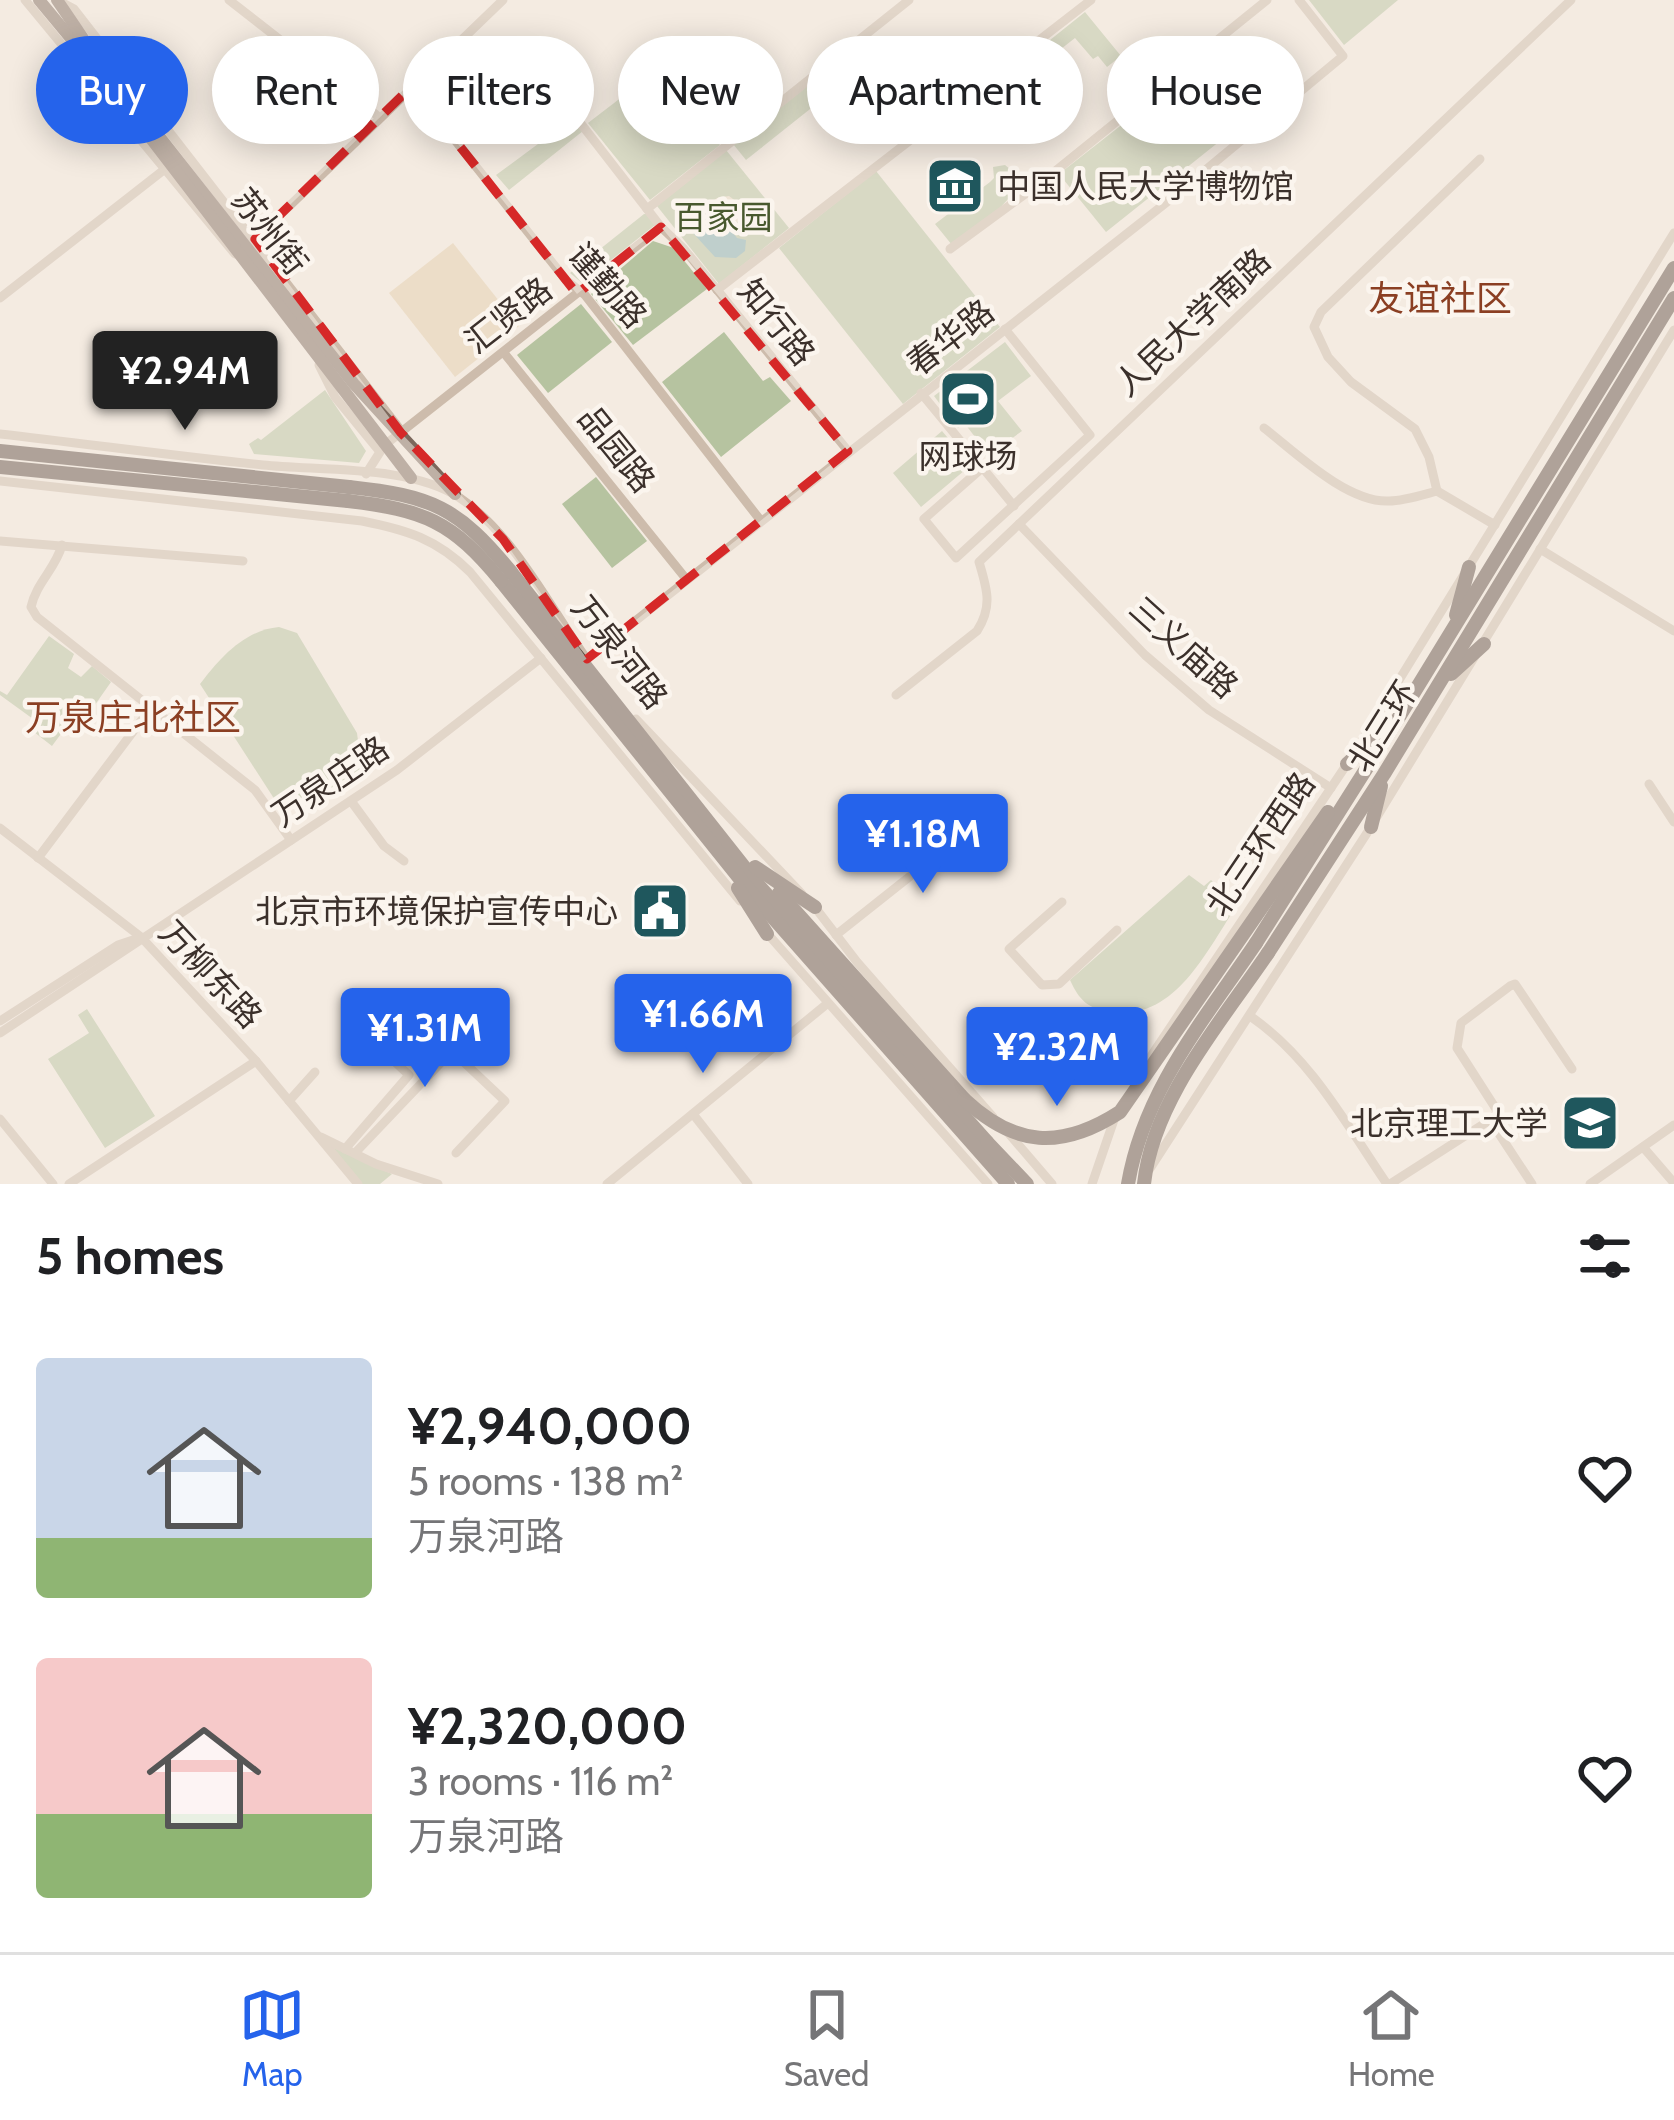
<!DOCTYPE html>
<html lang="en">
<head>
<meta charset="utf-8">
<style>
	:root { --surface:#fff; --page:#f2f2f2; --text:#202124; --muted:#757577; --line:#e0e0e0; --accent:#2563eb }
	body { margin:0; font-family:Cabin,"Noto Sans SC",sans-serif; background:var(--page); color:var(--text); height:100vh; display:flex; flex-direction:column; font-size:45px; white-space:nowrap }
	* { box-sizing:border-box; margin:0 }
	p { font-size:39px; color:var(--muted) }
	.icon { flex:none; width:66px; height:66px; fill:none; stroke:currentColor; stroke-width:2; stroke-linecap:round; stroke-linejoin:round }
	.map { position:relative; height:1184px; overflow:hidden }
	.sheet { display:flex; flex-direction:column; background:var(--surface); flex:1 }
	.sheet>* { flex:none }
	.guide { position:absolute; left:36px; top:36px; width:1602px; height:108px; display:flex; gap:24px }
	.price { position:absolute; translate:-50% -102px; padding:0 27px; border-radius:12px; background:var(--accent); color:#fff; font-size:39px; line-height:78px; filter:drop-shadow(0 3px 6px #0008) }
	.price::after { content:''; position:absolute; left:50%; top:72px; width:36px; height:27px; margin-left:-18px; background:inherit; clip-path:polygon(0 0,100% 0,50% 100%) }
	.price.selected { background:#222; color:#fff }
	ul { padding:0; list-style:none }
	li { display:flex; align-items:center; gap:36px; height:300px; padding:0 36px }
	li span { display:grid; place-items:center; flex:none; width:336px; height:240px; border-radius:12px; color:#555 }
	li>.icon { margin-inline-start:auto }
	span .icon { width:144px; height:144px; fill:#fffc; stroke-width:1 }
	li b { font-size:51px }
	h2 { display:flex; justify-content:space-between; align-items:center; height:144px; padding:0 36px; font-size:51px }
	.pill { padding:0 42px; border-radius:54px; background:var(--surface); box-shadow:0 6px 30px #0003; font-size:42px; line-height:108px }
	.pill.selected { background:var(--accent); color:#fff }
	.tab-bar { display:flex; justify-content:space-around; align-items:center; height:168px; border-top:3px solid var(--line); background:var(--surface); font-size:33px; color:var(--muted) }
	.tab-bar a { display:grid; justify-items:center; gap:6px }
	.tab-bar .selected { color:var(--accent) }
	.map>svg:first-child { display:block }
	.green { fill:#b6c3a0 }
	.plaza { fill:#ecddc8 }
	.water { fill:#7faeb1 }
	.lines { fill:none; stroke-linecap:round; stroke-linejoin:round }
	.minor { stroke:#cdbcac; stroke-width:9 }
	.major { stroke:#7c685c; stroke-width:12 }
	.highway { stroke:#5b4b42; stroke-width:14 }
	.highway-bridge { stroke:#5b4b42; stroke-width:14 }
	.marked { fill:none; stroke:#d62828; stroke-width:9; stroke-dasharray:24 15; stroke-linejoin:round }
	.labels { text-anchor:middle; dominant-baseline:central; stroke-width:9; stroke-linejoin:round; paint-order:stroke }
	.poi-label { font-size:33px; fill:#3b302b; stroke:#fbf5ee; text-anchor:end }
	.park-label { font-size:33px; fill:#48592e; stroke:#fbf5ee }
	.street-label { font-size:33px; fill:#3b302b; stroke:#fbf5ee }
	.neighbourhood-label { font-size:36px; fill:#8b3f23; stroke:#fbf5ee }
</style>
</head>
<body>
<div class="map">
<svg width="1674" height="1184" viewBox="0 0 1674 1184">
	<rect width="100%" height="100%" fill="#f4ebe1"/>
	<g class="green">
		<path d="M1309,0H1398L1344,45Z"/>
		<path d="M1085,12L1121,56L1107,67L1098,56L1093,59L1075,38L1033,71L1055,106L1034,122L1000,80Z"/>
		<path d="M657,70L720,145L650,200L588,123Z"/>
		<path d="M815,78L829,94L746,160L733,144Z"/>
		<path d="M1180,79L1225,137L1106,232L1059,174Z"/>
		<path d="M561,104L583,131L509,190L496,175L538,144L526,129Z"/>
		<path d="M726,150L789,228L719,284L657,206Z"/>
		<path d="M1005,165L1025,181L997,211L952,245L935,224L990,182L994,178L993,167Z"/>
		<path d="M876,171L1000,327L903,404L779,248Z"/>
		<path d="M644,214H650L655,225L582,283L570,273Z"/>
		<path d="M653,241L674,248L707,289L633,345L591,294Z"/>
		<path d="M581,304L612,342L548,393L517,355Z"/>
		<path d="M724,332L763,381L770,377L791,401L721,457L662,382Z"/>
		<path d="M1005,342L1031,376L998,401L1022,431L989,455L965,424L958,428L934,396Z"/>
		<path d="M325,390L366,451L359,463L254,454L249,444L258,438L261,440Z"/>
		<path d="M942,431L971,465L921,507L893,473Z"/>
		<path d="M596,477L647,541L612,568L562,504Z"/>
		<path d="M279,627L297,633L357,733L362,771L284,814L200,684C219,659 244,630 279,627Z"/>
		<path d="M49,636L74,654L68,668L81,677L92,666L111,682L78,729L69,723L52,746L34,732L40,724L0,695V691L7,695Z"/>
		<path d="M1189,875L1204,886L1211,880L1238,904C1206,951 1176,1021 1111,1012C1088,1009 1079,1000 1070,980Z"/>
		<path d="M87,1009L155,1116L105,1148L48,1059L89,1033L78,1015Z"/>
		<path d="M332,1147L392,1174L380,1184H361Z"/>
	</g>
	<g class="plaza">
		<path d="M729,196L749,211L735,224L731,221L729,209L722,208L712,215L705,207L717,198Z"/>
		<path d="M453,243L519,326L455,377L389,293Z"/>
	</g>
	<path class="water" d="M724,222L737,238L746,240L745,251L736,258L715,257L692,232L695,228L715,229Z"/>
	<g class="lines">
		<g class="minor">
			<path d="M25,0L235,254"/>
			<path d="M229,0L379,117"/>
			<path d="M59,1L74,9L399,428"/>
			<path d="M530,58L661,227L684,249L848,451"/>
			<path d="M412,86L566,280L585,295L761,521"/>
			<path d="M647,209L909,0"/>
			<path d="M252,242L503,0"/>
			<path d="M950,249L1043,181L1267,0"/>
			<path d="M717,290L1091,0"/>
			<path d="M0,298L165,169"/>
			<path d="M504,353L687,580"/>
			<path d="M319,365L335,397L380,452L366,474"/>
			<path d="M921,393L1014,506"/>
			<path d="M1264,428C1295,452 1347,503 1389,501C1404,501 1422,495 1437,491L1495,525"/>
			<path d="M0,434C88,444 175,456 263,465C321,471 411,465 460,498C513,534 547,602 584,655"/>
			<path d="M386,444L661,227"/>
			<path d="M982,468L924,519L956,558L1090,435L1005,329"/>
			<path d="M0,481L362,521C407,530 437,539 470,572L740,901"/>
			<path d="M1437,491L1429,457L1415,429L1351,382L1328,357L1314,327L1321,312L1480,159"/>
			<path d="M1019,524L1145,655L1209,710L1331,788"/>
			<path d="M0,541L243,561"/>
			<path d="M62,545C56,568 36,583 31,607L37,617L255,790L291,840"/>
			<path d="M1540,549L1674,631"/>
			<path d="M587,659L1167,202L1343,56L1299,0"/>
			<path d="M896,695L977,631C993,606 987,589 979,562L1571,0"/>
			<path d="M636,719L802,894"/>
			<path d="M1356,750L1674,233"/>
			<path d="M1649,784L1674,822"/>
			<path d="M351,801L384,846L404,861"/>
			<path d="M0,828L141,937L256,1061L358,1184"/>
			<path d="M38,858L150,709"/>
			<path d="M1062,902L1009,949L1042,985L1059,984L1117,930"/>
			<path d="M814,906L857,962L993,1117"/>
			<path d="M766,932L988,1184"/>
			<path d="M836,935L981,820"/>
			<path d="M1250,1016C1311,1058 1346,1124 1387,1184"/>
			<path d="M0,1021L118,945L136,939"/>
			<path d="M0,1033L397,770L541,658"/>
			<path d="M1139,1074L1347,764"/>
			<path d="M289,1101L315,1072"/>
			<path d="M693,1114L748,1184"/>
			<path d="M0,1119L53,1184"/>
			<path d="M1490,1120L1498,1112L1457,1048L1461,1023L1510,986L1515,984L1572,1069"/>
			<path d="M1005,1129L1052,1184"/>
			<path d="M321,1137L376,1164L438,1184"/>
			<path d="M1643,1147L1674,1183"/>
			<path d="M345,1149L409,1075L367,1036"/>
			<path d="M355,1153L452,1051L505,1101L456,1153"/>
			<path d="M1149,1170L1367,833L1674,330"/>
			<path d="M69,1184L256,1061"/>
			<path d="M607,1184L828,1003"/>
			<path d="M1092,1184L1116,1114"/>
			<path d="M1390,1184L1490,1120L1532,1184"/>
			<path d="M1590,1184L1674,1125"/>
		</g>
		<g class="major">
			<path d="M39,0L103,77"/>
			<path d="M57,0L91,50L354,384L455,494"/>
			<path d="M120,98L411,478"/>
		</g>
		<g class="highway">
			<path d="M0,451L349,487"/>
			<path d="M0,467L348,501"/>
			<path d="M511,572L760,887L987,1142"/>
			<path d="M501,581L753,895L1008,1184"/>
			<path d="M1456,615L1469,567"/>
			<path d="M1451,674L1484,644"/>
			<path d="M1347,764L1387,728"/>
			<path d="M1371,827L1381,786"/>
			<path d="M755,867L815,907"/>
			<path d="M738,888L767,934"/>
			<path d="M779,893L964,1099"/>
			<path d="M1256,943L1399,717L1674,268"/>
			<path d="M1268,953L1384,774L1674,298"/>
		</g>
		<g class="highway-bridge">
			<path d="M349,487C432,496 458,507 511,572"/>
			<path d="M348,501C424,510 452,521 501,581"/>
			<path d="M964,1099C1015,1147 1061,1150 1120,1112L1328,812"/>
			<path d="M987,1142L1027,1184"/>
			<path d="M1128,1184C1144,1090 1204,1020 1256,943"/>
			<path d="M1144,1184C1153,1099 1222,1021 1268,953"/>
		</g>
	</g>
	<path d="M0 0H1674V1184H0ZM412,86L577,294L661,227L848,451L587,659L503,539L401,433L255,239Z" fill="#f4ebe1" fill-opacity=".55" fill-rule="evenodd"/>
	<path class="marked" d="M412,86L577,294L661,227L848,451L587,659L503,539L401,433L255,239Z"/>
	<defs>
		<g id="museum-square" transform="scale(3)"><rect x="-9" y="-9" width="18" height="18" rx="4" fill="#1f575d" stroke="#fbf5ee"/><path d="M0-6L6-3V-2H-6V-3ZM-5-1h2V3h-2ZM-1-1h2V3h-2ZM3-1h2V3H3ZM-6 4H6V6H-6Z" fill="#fff"/></g>
		<g id="stadium-square" transform="scale(3)"><rect x="-9" y="-9" width="18" height="18" rx="4" fill="#1f575d" stroke="#fbf5ee"/><path d="M0-5a6.5 5 0 1 0 0 10a6.5 5 0 1 0 0-10ZM-3.5-1.8h7v3.6h-7Z" fill="#fff"/></g>
		<g id="civic-square" transform="scale(3)"><rect x="-9" y="-9" width="18" height="18" rx="4" fill="#1f575d" stroke="#fbf5ee"/><path d="M-.6-6.5H3V-4.5H.6V-3L4-1V1h2V6H-6V1h2V-1L-.6-3ZM-1.2 2.5V6h2.4V2.5Z" fill="#fff"/></g>
		<g id="university-square" transform="scale(3)"><rect x="-9" y="-9" width="18" height="18" rx="4" fill="#1f575d" stroke="#fbf5ee"/><path d="M0-5L7-2L0 1L-7-2ZM-4 1L0 2.5L4 1V4Q0 6-4 4Z" fill="#fff"/></g>
	</defs>
	<g fill-rule="evenodd">
		<use href="#museum-square" x="955" y="186"/>
		<use href="#stadium-square" x="968" y="399"/>
		<use href="#civic-square" x="660" y="911"/>
		<use href="#university-square" x="1590" y="1123"/>
	</g>
	<g class="labels">
		<g class="poi-label">
			<text x="997" y="186" text-anchor="start">中国人民大学博物馆</text>
			<text x="968" y="456" text-anchor="middle">网球场</text>
			<text x="618" y="911">北京市环境保护宣传中心</text>
			<text x="1548" y="1123">北京理工大学</text>
		</g>
		<g class="park-label">
			<text x="723" y="217">百家园</text>
		</g>
		<g class="street-label">
			<text transform="translate(270 231) rotate(52)">苏州街</text>
			<text transform="translate(608 285) rotate(49)">谨勤路</text>
			<text transform="translate(508 315) rotate(-38)">汇贤路</text>
			<text transform="translate(777 322) rotate(51)">知行路</text>
			<text transform="translate(1192 322) rotate(-43)">人民大学南路</text>
			<text transform="translate(950 337) rotate(-38)">春华路</text>
			<text transform="translate(617 449) rotate(51)">品园路</text>
			<text transform="translate(1184 647) rotate(42)">三义庙路</text>
			<text transform="translate(620 652) rotate(52)">万泉河路</text>
			<text transform="translate(1382 726) rotate(-58)">北三环</text>
			<text transform="translate(330 781) rotate(-34)">万泉庄路</text>
			<text transform="translate(1260 844) rotate(-56)">北三环西路</text>
			<text transform="translate(211 974) rotate(47)">万柳东路</text>
		</g>
		<g class="neighbourhood-label">
			<text x="1440" y="298">友谊社区</text>
			<text x="133" y="717">万泉庄北社区</text>
		</g>
	</g>
</svg>
<b class="price selected" style="left:185px;top:433px">¥2.94M</b>
<b class="price" style="left:923px;top:896px">¥1.18M</b>
<b class="price" style="left:703px;top:1076px">¥1.66M</b>
<b class="price" style="left:425px;top:1090px">¥1.31M</b>
<b class="price" style="left:1057px;top:1109px">¥2.32M</b>
<div class="guide">
<a class="pill selected">Buy</a>
<a class="pill">Rent</a>
<a class="pill">Filters</a>
<a class="pill">New</a>
<a class="pill">Apartment</a>
<a class="pill">House</a>
</div>
</div>
<section class="sheet">
<h2>5 homes<svg class="icon" aria-label="filters" viewBox="0 0 24 24"><path d="M4 7h16M4 17h16"/><circle cx="9" cy="7" r="2"/><circle cx="15" cy="17" r="2"/></svg></h2>
<ul>
<li><span style="background:linear-gradient(#c9d6e8 75%,#8fb573 0)"><svg class="icon" aria-label="home" viewBox="0 0 24 24"><path d="M3 11l9-7 9 7M6 9v11h12V9"/></svg></span><div><b>¥2,940,000</b><p>5 rooms · 138 m²</p><p>万泉河路</p></div><svg class="icon" aria-label="heart" viewBox="0 0 24 24"><path d="M12 20l-8-8c-3-5 5-10 8-4 3-6 11-1 8 4z"/></svg></li>
<li><span style="background:linear-gradient(#f6c9c9 65%,#8fb573 0)"><svg class="icon" aria-label="home" viewBox="0 0 24 24"><path d="M3 11l9-7 9 7M6 9v11h12V9"/></svg></span><div><b>¥2,320,000</b><p>3 rooms · 116 m²</p><p>万泉河路</p></div><svg class="icon" aria-label="heart" viewBox="0 0 24 24"><path d="M12 20l-8-8c-3-5 5-10 8-4 3-6 11-1 8 4z"/></svg></li>
</ul>
</section>
<nav class="tab-bar">
<a class="selected"><svg class="icon" aria-label="map" viewBox="0 0 24 24"><path d="M3 6l6-2 6 2 6-2v14l-6 2-6-2-6 2zM9 4v14M15 6v14"/></svg>Map</a>
<a><svg class="icon" aria-label="saved" viewBox="0 0 24 24"><path d="M7 4h10v16l-5-4-5 4z"/></svg>Saved</a>
<a><svg class="icon" aria-label="home" viewBox="0 0 24 24"><path d="M3 11l9-7 9 7M6 9v11h12V9"/></svg>Home</a>
</nav>
</body>
</html>
